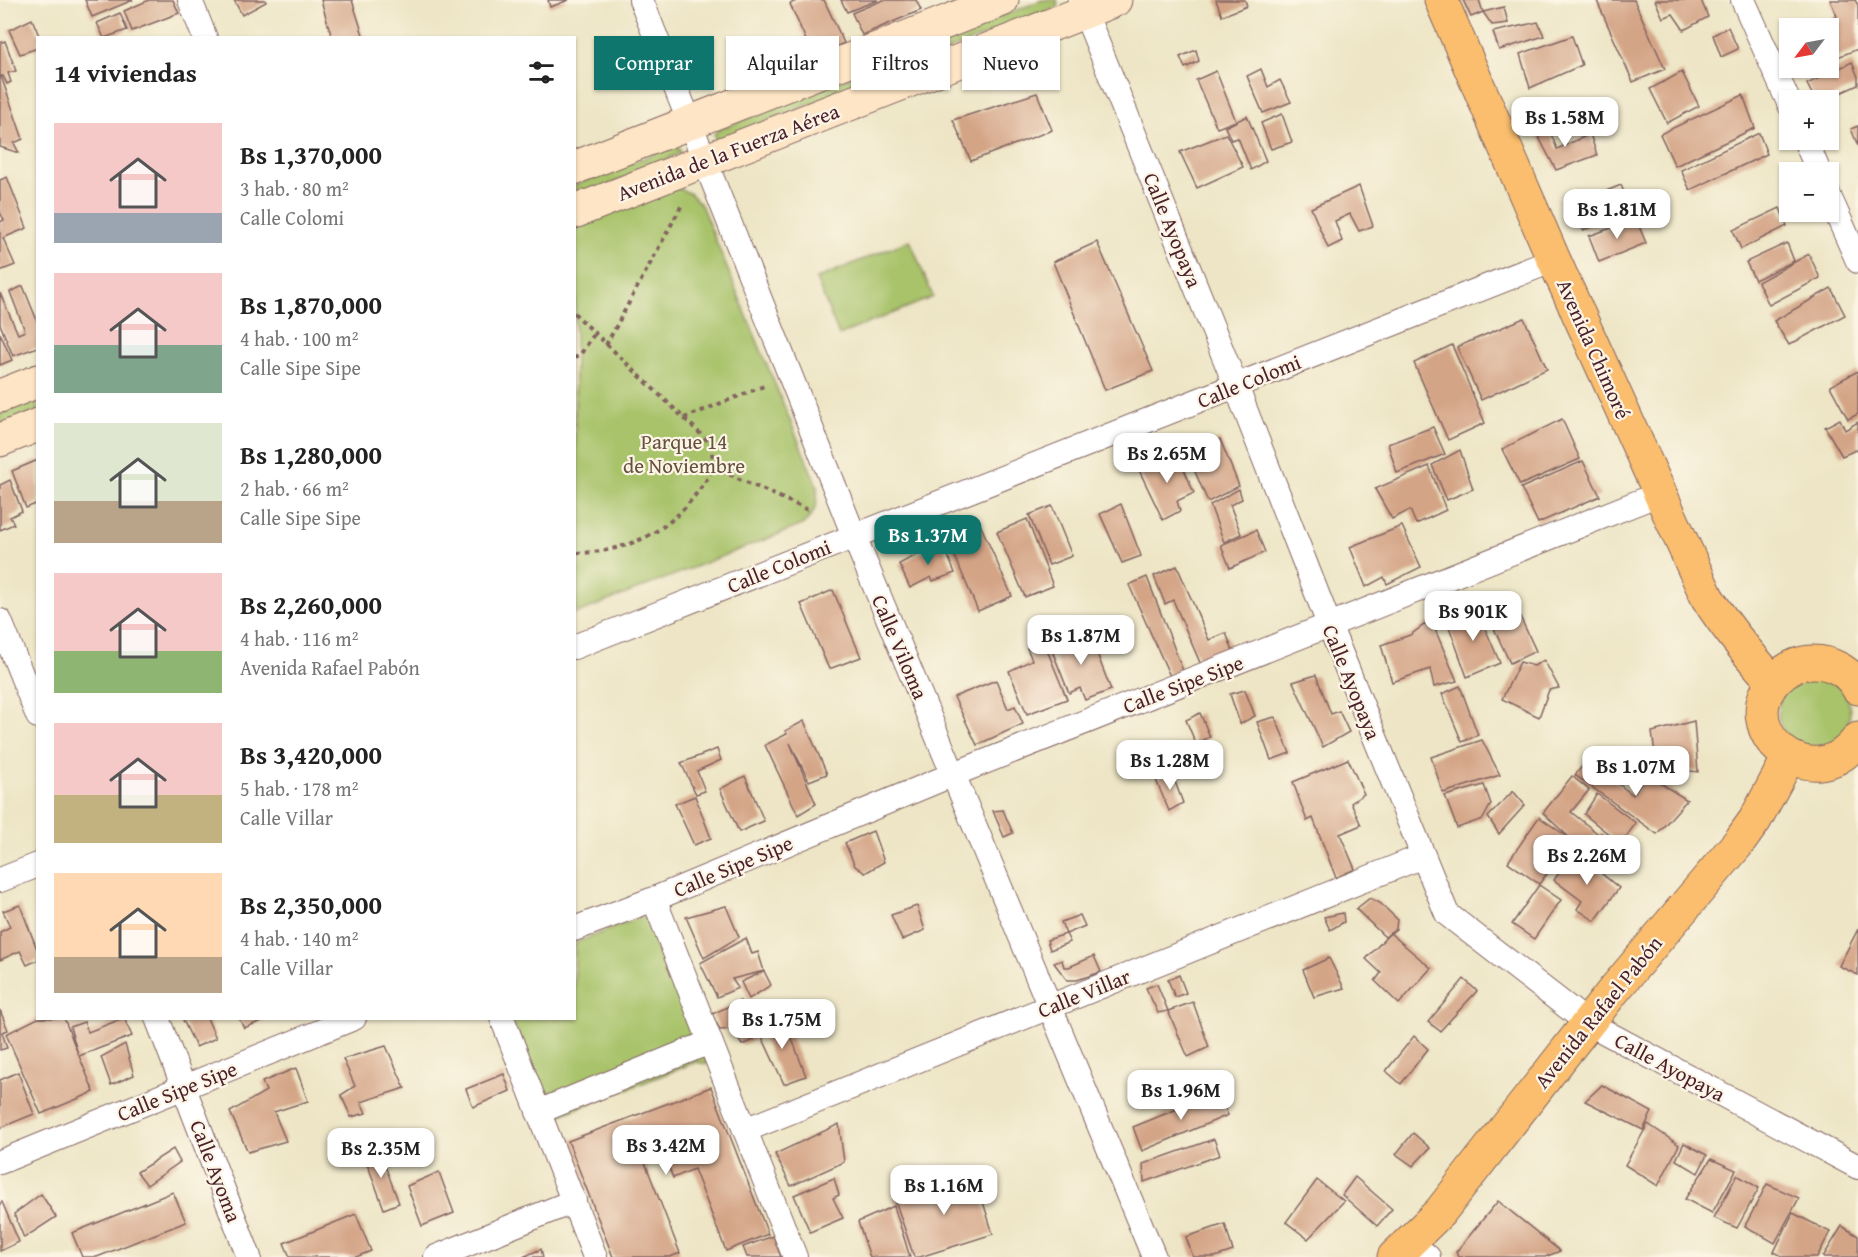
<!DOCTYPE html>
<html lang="es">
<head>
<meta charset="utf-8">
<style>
	:root { --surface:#fff; --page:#f6f6f6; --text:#222; --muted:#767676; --accent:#0f766e }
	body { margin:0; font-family:"Gentium Book Plus",serif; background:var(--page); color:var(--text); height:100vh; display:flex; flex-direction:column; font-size:22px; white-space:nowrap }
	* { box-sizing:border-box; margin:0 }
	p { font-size:20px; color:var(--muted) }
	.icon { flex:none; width:33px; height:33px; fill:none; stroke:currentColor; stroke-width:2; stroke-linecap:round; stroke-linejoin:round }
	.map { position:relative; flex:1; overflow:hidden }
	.side { position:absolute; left:36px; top:36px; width:540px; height:984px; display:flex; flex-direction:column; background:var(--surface); border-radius:0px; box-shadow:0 2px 4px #0004 }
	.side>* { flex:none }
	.hud { position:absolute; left:594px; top:36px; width:570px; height:54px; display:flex; gap:12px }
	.needle { width:39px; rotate:238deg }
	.tools { position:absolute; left:1779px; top:18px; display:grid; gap:12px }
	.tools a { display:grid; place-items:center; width:60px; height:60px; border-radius:0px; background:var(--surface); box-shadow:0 2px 4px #0004; font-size:30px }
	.price { position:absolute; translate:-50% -51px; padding:0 14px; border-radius:12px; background:#fff; color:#222; font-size:20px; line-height:39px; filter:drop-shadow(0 2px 3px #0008) }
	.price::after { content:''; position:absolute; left:50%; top:36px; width:18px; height:14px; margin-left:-9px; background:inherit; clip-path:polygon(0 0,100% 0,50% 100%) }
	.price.active { background:var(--accent); color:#fff }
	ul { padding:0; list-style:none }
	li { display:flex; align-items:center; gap:18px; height:150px; padding:0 18px }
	li span { display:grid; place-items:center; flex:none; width:168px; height:120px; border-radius:0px; color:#555 }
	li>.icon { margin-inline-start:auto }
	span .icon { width:72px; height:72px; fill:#fffc; stroke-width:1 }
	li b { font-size:26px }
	h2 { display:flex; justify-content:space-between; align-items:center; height:72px; padding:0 18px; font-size:26px }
	.tag { padding:0 21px; border-radius:0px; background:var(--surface); box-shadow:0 2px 4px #0004; font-size:21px; line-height:54px }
	.tag.active { background:var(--accent); color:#fff }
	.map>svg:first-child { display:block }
	.green { fill:#a8c36a; stroke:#79714a; stroke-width:1.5 }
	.building { fill:#d4a486 }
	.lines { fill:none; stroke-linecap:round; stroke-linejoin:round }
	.street-casing { stroke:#836461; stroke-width:26 }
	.secondary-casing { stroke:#836461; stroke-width:35 }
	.highway-casing { stroke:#836461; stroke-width:35 }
	.path { stroke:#836461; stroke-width:4; stroke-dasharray:4.5 4.5; stroke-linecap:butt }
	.street { stroke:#fff; stroke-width:24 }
	.secondary { stroke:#fde5c5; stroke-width:33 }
	.highway { stroke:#fabe6e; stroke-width:33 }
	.labels { text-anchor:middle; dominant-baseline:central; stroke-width:4.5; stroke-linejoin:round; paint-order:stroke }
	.street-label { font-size:21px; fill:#4a1f2b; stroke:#fcf5e5 }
	.park-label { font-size:21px; fill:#66503e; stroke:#fcf5e5 }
</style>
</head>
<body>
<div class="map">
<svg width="1858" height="1257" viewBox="0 0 1858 1257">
	<rect width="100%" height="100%" fill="#fcf5e5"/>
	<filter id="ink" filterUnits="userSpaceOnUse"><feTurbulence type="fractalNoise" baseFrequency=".0167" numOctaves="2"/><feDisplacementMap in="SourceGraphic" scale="12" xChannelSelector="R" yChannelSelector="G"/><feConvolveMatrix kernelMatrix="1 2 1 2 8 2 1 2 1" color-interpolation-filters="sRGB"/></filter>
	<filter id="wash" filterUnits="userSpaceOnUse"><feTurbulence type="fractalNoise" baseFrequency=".008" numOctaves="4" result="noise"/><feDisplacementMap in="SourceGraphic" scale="24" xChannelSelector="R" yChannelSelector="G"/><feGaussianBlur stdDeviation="1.35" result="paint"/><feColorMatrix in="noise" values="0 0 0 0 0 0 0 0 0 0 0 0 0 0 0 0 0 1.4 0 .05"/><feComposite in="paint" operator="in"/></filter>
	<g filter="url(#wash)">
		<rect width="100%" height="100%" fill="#ede5c5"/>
		<g class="green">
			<path d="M1042,0H1057L1058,7L716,141L714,134L718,130Z"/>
			<path d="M671,147L678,148L681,153L575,200V185Z"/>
			<path d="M680,189L691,194L701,205L817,486C818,504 816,513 802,525L575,614V224L663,190Z"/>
			<path d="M910,240L933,297L839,335L816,279Z"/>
			<path d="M37,398V413L0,428V413Z"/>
			<circle cx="1814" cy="712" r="36"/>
			<path d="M640,917L650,919L708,1064L696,1062L563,1114L557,1121L554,1127L512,1019L574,1018L575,943Z"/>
		</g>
		<g id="blocks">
			<g class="building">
				<path d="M85,0H133L92,17Z"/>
				<path d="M149,0H173L179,13L132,31L124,11Z"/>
				<path d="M234,0H265L266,2L242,15Z"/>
				<path d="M321,0H352L364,38H332Z"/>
				<path d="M548,0H569L550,7Z"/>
				<path d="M798,0H824L844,43L831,49L828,41L810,49L790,4Z"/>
				<path d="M841,0H878L847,12Z"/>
				<path d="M883,0H916L921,10L862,35L852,13Z"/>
				<path d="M1216,0H1245L1247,6L1222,16Z"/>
				<path d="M1463,0H1479L1483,12L1471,17Z"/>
				<path d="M1600,0H1634L1665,69L1633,82L1597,1Z"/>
				<path d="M1655,0H1701L1708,17L1684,30L1673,14L1663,18Z"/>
				<path d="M1830,0H1855L1858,5V49L1828,61V28H1813L1837,16Z"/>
				<path d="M1504,7L1508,23L1492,25L1483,12Z"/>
				<path d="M120,13L127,30L104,38L97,23Z"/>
				<path d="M32,19L40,38H38V48L20,54L9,30Z"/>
				<path d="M1538,22L1544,36L1499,50L1493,32Z"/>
				<path d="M1728,27L1738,49L1721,57L1713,35Z"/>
				<path d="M1572,36L1582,65L1530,88L1520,54Z"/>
				<path d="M5,41L16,71L8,73L11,82L7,84L3,76H1L23,139L14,143L19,153L0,147V43Z"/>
				<path d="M1196,50L1199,61L1185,68L1180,57Z"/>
				<path d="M1852,62L1858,77V85L1825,100H1815L1807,84Z"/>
				<path d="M1261,69L1268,87L1280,80L1291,102L1263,113L1247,76Z"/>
				<path d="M1216,71L1236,121L1217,128L1196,80Z"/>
				<path d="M1682,72L1699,106L1667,123L1650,89Z"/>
				<path d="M1037,93L1052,130L971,161L953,120Z"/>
				<path d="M1743,95L1755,128L1675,166L1660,134Z"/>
				<path d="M1282,114L1292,142L1271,149L1261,123Z"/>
				<path d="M1247,116L1266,161L1251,170L1238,138L1231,140L1225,127Z"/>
				<path d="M1546,121L1557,149L1590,134L1597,155L1556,170L1533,126Z"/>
				<path d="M1858,126V146L1851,129Z"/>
				<path d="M1759,133L1767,154L1690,190L1681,170Z"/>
				<path d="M1226,134L1243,167L1197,188L1180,152Z"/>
				<path d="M7,177L27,228L3,238L15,265L0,271V222L4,220L0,212V180Z"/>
				<path d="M1621,185L1633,214L1583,230L1572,205Z"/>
				<path d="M1359,186L1373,226L1359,231L1350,214L1335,221L1342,241L1328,248L1311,208Z"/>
				<path d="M1780,208L1787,226L1741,249L1733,230Z"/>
				<path d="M1636,219L1646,243L1599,262L1589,236Z"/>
				<path d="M1097,242L1153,371L1105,390L1053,262Z"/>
				<path d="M1787,243L1794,261L1755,280L1746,262Z"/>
				<path d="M1809,254L1820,278L1769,305L1758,282Z"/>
				<path d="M23,286L38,323V347L13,356L0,324V293L18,334L25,331L10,292Z"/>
				<path d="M1831,288L1845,315L1789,345L1774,321Z"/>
				<path d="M1524,318L1547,369L1481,400L1457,347Z"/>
				<path d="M0,333L12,360L0,365Z"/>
				<path d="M1452,345L1485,423L1448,440L1414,363Z"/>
				<path d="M1858,371V414L1848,419L1830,386Z"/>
				<path d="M1562,419L1580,459L1520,485L1502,449Z"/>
				<path d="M1840,419L1845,430L1858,422V449L1842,456L1825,427Z"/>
				<path d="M1433,427L1445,454L1397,473L1388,444Z"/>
				<path d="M1220,439L1239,486L1208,502L1187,453Z"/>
				<path d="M1460,450L1473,489L1447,500L1432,465Z"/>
				<path d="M1177,452L1194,493L1177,501L1180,511L1163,520L1139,470Z"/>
				<path d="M38,460V503L26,508L12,471Z"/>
				<path d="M1583,461L1600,496L1538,523L1521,488Z"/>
				<path d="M1429,466L1446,510L1416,524L1410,510L1392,519L1375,489Z"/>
				<path d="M10,480L22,511L10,517L14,524L0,530V485Z"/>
				<path d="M1239,489L1242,499L1230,505L1241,534L1224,542L1210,505Z"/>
				<path d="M1121,504L1141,556L1122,563L1100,514Z"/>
				<path d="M1052,506L1072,556L1049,565L1029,515Z"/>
				<path d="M1027,519L1053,586L1025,597L997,532Z"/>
				<path d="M980,524L1012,596L978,611L947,538Z"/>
				<path d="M1402,526L1421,567L1387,584L1384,577L1366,587L1350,547Z"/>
				<path d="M1256,530L1265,552L1230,568L1221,545Z"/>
				<path d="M942,542L955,573L933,581L931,577L910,588L899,564Z"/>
				<path d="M1177,566L1209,640L1226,633L1233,651L1201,665L1173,600L1165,604L1154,576Z"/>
				<path d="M1147,577L1183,671L1170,676L1129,585Z"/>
				<path d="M833,590L861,657L829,669L801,604Z"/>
				<path d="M1511,597L1536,651L1510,663L1484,607Z"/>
				<path d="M1476,607L1500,663L1467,677L1447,621Z"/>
				<path d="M1431,620L1457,681L1434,687L1430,669L1392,682L1381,645L1410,635Z"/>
				<path d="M1088,630L1111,690L1085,700L1080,688L1069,693L1051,648Z"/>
				<path d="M1043,640L1067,699L1027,714L1009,671L1032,660L1027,648Z"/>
				<path d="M1544,660L1559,688L1549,690L1539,717L1502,699L1520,662L1534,666Z"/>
				<path d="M1316,675L1331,714L1339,711L1349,732L1323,747L1293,682Z"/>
				<path d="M996,680L1008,709L1015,706L1023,724L977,745L954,697Z"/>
				<path d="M1460,686L1478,735L1462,742L1442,694Z"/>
				<path d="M1245,690L1255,716L1240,724L1230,694Z"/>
				<path d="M1200,713L1210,737L1196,744L1186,720Z"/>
				<path d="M1275,717L1290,753L1271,760L1257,722Z"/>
				<path d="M804,721L827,774L809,781L790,743L816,804L798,815L765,745L787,734L785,731Z"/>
				<path d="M1694,721L1698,772L1657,767L1652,732Z"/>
				<path d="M1482,740L1500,775L1443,793L1431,757Z"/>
				<path d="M717,749L721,760L697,771L705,791L696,794L681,763Z"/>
				<path d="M1348,759L1364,794L1351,803L1361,825L1340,834L1355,869L1336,878L1313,818L1307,821L1293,782Z"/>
				<path d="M1587,760L1633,795L1646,774L1687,800L1657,834L1575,775Z"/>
				<path d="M1171,771L1183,803L1169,811L1156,780Z"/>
				<path d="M745,776L764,821L739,832L720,789Z"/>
				<path d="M1572,776L1589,790L1571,812L1597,833L1582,850L1572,840L1563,854L1547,841L1535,858L1550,870L1539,884L1508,862L1539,817L1572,840L1543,813Z"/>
				<path d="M1484,785L1491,804L1483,819L1457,828L1445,796Z"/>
				<path d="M1513,791L1525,805L1499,834L1488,817Z"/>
				<path d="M1597,794L1636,823L1621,844L1584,814Z"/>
				<path d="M695,796L711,838L694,845L675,804Z"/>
				<path d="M1003,810L1013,833L1004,837L993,811Z"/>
				<path d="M873,831L884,862L865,873L855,866L845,843Z"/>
				<path d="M1601,833L1632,855L1618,871L1589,849Z"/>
				<path d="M1574,851L1619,888L1595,921L1577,909L1582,901L1554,880Z"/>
				<path d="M1539,885L1561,900L1534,939L1512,924Z"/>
				<path d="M1370,898L1380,903L1397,919L1396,929L1385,937L1356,909Z"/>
				<path d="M20,905L38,952V960L27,965L20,951L0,960V932L10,927L3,911Z"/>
				<path d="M726,906L739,937L704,958L686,917Z"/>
				<path d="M917,906L925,930L902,940L891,915Z"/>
				<path d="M1343,913L1344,922L1330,930L1324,917Z"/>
				<path d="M1080,915L1085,926L1066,934L1061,922Z"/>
				<path d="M1858,929V975L1839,966Z"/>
				<path d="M1390,933L1431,968L1399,1004L1375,981L1381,973L1366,959Z"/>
				<path d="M1066,934L1070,942L1050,950L1047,940Z"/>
				<path d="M746,938L752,954L758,952L764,971L732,979L738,988L717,997L700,963Z"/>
				<path d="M1094,956L1101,972L1077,980H1067L1054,963L1062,960L1064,967H1069Z"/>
				<path d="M1329,958L1344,988L1314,997L1303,970Z"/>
				<path d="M764,971L771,985L749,999L741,982Z"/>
				<path d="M1179,975L1186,993L1175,997L1168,980Z"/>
				<path d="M1464,979L1477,991L1440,1031L1428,1022Z"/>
				<path d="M1157,984L1168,1011L1158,1013L1146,988Z"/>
				<path d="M740,1001L754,1040L742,1045L732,1029L720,1030L712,1014Z"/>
				<path d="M1193,1002L1209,1047L1188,1057L1168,1011Z"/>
				<path d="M0,1010L8,1030L2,1032L7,1048L0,1050Z"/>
				<path d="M783,1015L806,1076L784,1084L758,1028Z"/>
				<path d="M38,1018H64L78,1054L70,1027L84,1022L88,1032L124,1018L132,1036L79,1056L94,1092L41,1114L6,1034Z"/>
				<path d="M187,1018H207L216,1038L196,1047L183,1020Z"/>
				<path d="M239,1018H267V1019L244,1028Z"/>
				<path d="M1414,1036L1428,1049L1401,1084L1386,1071Z"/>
				<path d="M125,1044L134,1075L111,1085L101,1057Z"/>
				<path d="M386,1046L405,1088L361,1102L366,1113L351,1117L341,1095L355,1086L343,1059Z"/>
				<path d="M296,1068L308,1101L274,1112L286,1141L248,1152L230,1112L266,1091L262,1082Z"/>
				<path d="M18,1072L34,1114L0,1128V1080Z"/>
				<path d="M504,1074L510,1091L473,1107L466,1089Z"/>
				<path d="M1602,1085L1652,1112L1643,1130L1585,1101Z"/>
				<path d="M711,1087L768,1234L726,1251L694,1169L673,1178L663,1152L644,1160L680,1253L670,1257H613L568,1141Z"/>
				<path d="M1224,1090L1229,1101L1223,1104L1228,1115L1142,1151L1133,1127Z"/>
				<path d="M839,1124L844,1162L791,1186L775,1154Z"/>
				<path d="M1648,1124L1679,1145L1658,1186L1625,1165Z"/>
				<path d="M1413,1133L1430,1148L1413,1166L1396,1154Z"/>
				<path d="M1214,1139L1220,1155L1144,1182L1143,1164Z"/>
				<path d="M1684,1143L1707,1155L1698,1173L1676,1160Z"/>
				<path d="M378,1147L399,1203L384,1209L364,1155Z"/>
				<path d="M173,1149L180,1162L147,1185L137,1172Z"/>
				<path d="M1711,1159L1736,1170L1712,1213L1685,1199Z"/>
				<path d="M439,1172L454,1213L422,1226L407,1186Z"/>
				<path d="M974,1173L993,1234L920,1257H914L894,1197Z"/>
				<path d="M1737,1175L1759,1188L1737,1228L1714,1218Z"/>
				<path d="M1355,1177L1392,1209L1377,1226L1342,1195Z"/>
				<path d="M834,1178L839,1195L833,1198L843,1218L810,1232L794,1195Z"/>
				<path d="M1317,1180L1344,1201L1308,1239L1286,1222Z"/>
				<path d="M1767,1184L1799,1198L1775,1243L1745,1226Z"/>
				<path d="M173,1192L186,1222L97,1257H82L72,1233Z"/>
				<path d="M41,1194L56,1217L24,1238L14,1214Z"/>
				<path d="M1498,1201L1560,1251L1545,1257H1458L1456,1252Z"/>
				<path d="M2,1202L19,1242L0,1251V1203Z"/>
				<path d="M894,1206L910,1257H870L858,1222Z"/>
				<path d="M1793,1213L1830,1232L1817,1257H1784L1774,1252Z"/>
				<path d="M356,1214L371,1251L356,1257H290L284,1243Z"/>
				<path d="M1225,1224L1233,1251L1215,1257H1193L1186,1237Z"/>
				<path d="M1842,1226L1858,1236V1257H1823Z"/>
				<path d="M773,1236L781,1257H747L743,1247Z"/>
				<path d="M541,1249L543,1257H523Z"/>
			</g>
		</g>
	</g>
	<g filter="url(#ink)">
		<use href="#blocks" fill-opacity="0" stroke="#836461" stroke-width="1.5"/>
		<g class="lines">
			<g class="street-casing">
				<g id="street">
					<path d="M190,0L205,38"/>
					<path d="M641,0L854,536L1154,1257"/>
					<path d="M1080,0L1236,386L1330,627L1447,914L1588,1023L1858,1167"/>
					<path d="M1743,0L1790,105"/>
					<path d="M1805,140L1819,172"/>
					<path d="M1828,194L1858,261"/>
					<path d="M0,621L38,716"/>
					<path d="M574,647L1554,260"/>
					<path d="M0,880L38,865"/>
					<path d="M654,899L795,1257"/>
					<path d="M574,929L654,899L954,774L1659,494"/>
					<path d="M157,1018L249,1257"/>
					<path d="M502,1018L595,1257"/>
					<path d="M538,1112L710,1042"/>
					<path d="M745,1130L1423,856"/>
					<path d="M0,1162L354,1018"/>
					<path d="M1410,1242L1428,1257"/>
					<path d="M436,1257L574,1201"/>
				</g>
			</g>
			<g class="secondary-casing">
				<g id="secondary">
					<path d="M574,168L1002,0"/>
					<path d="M574,212L1115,0"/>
					<path d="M0,396L38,381"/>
					<path d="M0,440L38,425"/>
				</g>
			</g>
			<g class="highway-casing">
				<g id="highway">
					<path d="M1441,0L1554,260L1707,597C1726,628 1749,655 1773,682"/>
					<path d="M1858,688C1849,671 1831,662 1813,662C1798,662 1786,669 1776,679C1729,730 1813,801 1858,739"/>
					<path d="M1394,1257L1440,1212L1614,990L1740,841L1755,820L1789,757"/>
				</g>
			</g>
			<g class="path">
				<path d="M574,313L710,443C711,450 714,459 713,466C711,475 702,487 696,494C667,534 623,553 574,553"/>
				<path d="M606,345L683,203"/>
				<path d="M574,358L580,355L595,333"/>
				<path d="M684,418L764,386"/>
				<path d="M713,467L808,510"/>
			</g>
			<use href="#street" class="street"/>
			<use href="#secondary" class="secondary"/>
			<use href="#highway" class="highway"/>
		</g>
	</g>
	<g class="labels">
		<g class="street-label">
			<text transform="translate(728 152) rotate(-21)">Avenida de la Fuerza Aérea</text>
			<text transform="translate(1173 230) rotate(68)">Calle Ayopaya</text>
			<text transform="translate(1594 349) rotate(66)">Avenida Chimoré</text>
			<text transform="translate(1249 381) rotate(-22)">Calle Colomi</text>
			<text transform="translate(779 566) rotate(-22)">Calle Colomi</text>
			<text transform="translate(900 647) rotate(67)">Calle Viloma</text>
			<text transform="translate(1352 682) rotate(68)">Calle Ayopaya</text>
			<text transform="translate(1183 684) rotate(-21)">Calle Sipe Sipe</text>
			<text transform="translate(733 866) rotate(-23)">Calle Sipe Sipe</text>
			<text transform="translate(1084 993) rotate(-22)">Calle Villar</text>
			<text transform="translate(1598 1012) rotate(-51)">Avenida Rafael Pabón</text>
			<text transform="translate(1670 1067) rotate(28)">Calle Ayopaya</text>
			<text transform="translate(177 1091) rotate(-22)">Calle Sipe Sipe</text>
			<text transform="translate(216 1171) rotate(69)">Calle Ayoma</text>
		</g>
		<g class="park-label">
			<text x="684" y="441">Parque 14<tspan x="684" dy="24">de Noviembre</tspan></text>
		</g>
	</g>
</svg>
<div class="tools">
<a><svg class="needle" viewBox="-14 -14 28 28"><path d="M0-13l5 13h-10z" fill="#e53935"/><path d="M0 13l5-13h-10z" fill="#767676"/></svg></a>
<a>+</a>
<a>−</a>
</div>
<b class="price" style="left:1565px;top:148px">Bs 1.58M</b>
<b class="price" style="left:1617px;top:240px">Bs 1.81M</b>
<b class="price" style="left:1167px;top:484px">Bs 2.65M</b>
<b class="price active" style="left:928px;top:566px">Bs 1.37M</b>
<b class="price" style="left:1473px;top:642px">Bs 901K</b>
<b class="price" style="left:1081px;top:666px">Bs 1.87M</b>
<b class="price" style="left:1170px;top:791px">Bs 1.28M</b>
<b class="price" style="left:1636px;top:797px">Bs 1.07M</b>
<b class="price" style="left:1587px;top:886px">Bs 2.26M</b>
<b class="price" style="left:782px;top:1050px">Bs 1.75M</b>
<b class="price" style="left:1181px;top:1121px">Bs 1.96M</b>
<b class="price" style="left:666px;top:1176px">Bs 3.42M</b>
<b class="price" style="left:381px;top:1179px">Bs 2.35M</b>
<b class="price" style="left:944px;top:1216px">Bs 1.16M</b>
<div class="hud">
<a class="tag active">Comprar</a>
<a class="tag">Alquilar</a>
<a class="tag">Filtros</a>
<a class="tag">Nuevo</a>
</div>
<section class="side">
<h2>14 viviendas<svg class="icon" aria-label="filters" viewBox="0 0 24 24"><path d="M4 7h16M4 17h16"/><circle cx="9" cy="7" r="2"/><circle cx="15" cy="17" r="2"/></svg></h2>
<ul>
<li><span style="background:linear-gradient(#f6c9c9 75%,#9aa5b1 0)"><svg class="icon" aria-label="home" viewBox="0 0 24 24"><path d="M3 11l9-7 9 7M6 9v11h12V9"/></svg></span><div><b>Bs 1,370,000</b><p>3 hab. · 80 m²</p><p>Calle Colomi</p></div></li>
<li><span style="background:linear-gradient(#f6c9c9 60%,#7fa58c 0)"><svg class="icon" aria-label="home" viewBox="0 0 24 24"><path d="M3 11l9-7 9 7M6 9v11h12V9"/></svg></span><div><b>Bs 1,870,000</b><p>4 hab. · 100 m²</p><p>Calle Sipe Sipe</p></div></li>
<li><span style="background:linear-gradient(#dfe7d0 65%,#b9a48a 0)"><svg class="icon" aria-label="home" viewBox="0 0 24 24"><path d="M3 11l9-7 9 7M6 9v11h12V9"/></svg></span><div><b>Bs 1,280,000</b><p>2 hab. · 66 m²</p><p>Calle Sipe Sipe</p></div></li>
<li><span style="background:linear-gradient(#f6c9c9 65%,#8fb573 0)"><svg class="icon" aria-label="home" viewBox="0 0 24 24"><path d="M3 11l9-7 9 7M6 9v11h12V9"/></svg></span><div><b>Bs 2,260,000</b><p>4 hab. · 116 m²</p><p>Avenida Rafael Pabón</p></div></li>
<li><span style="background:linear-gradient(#f6c9c9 60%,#c2b280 0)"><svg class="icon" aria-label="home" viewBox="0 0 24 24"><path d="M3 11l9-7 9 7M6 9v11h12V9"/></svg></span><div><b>Bs 3,420,000</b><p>5 hab. · 178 m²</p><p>Calle Villar</p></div></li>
<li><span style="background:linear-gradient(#ffd9b3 70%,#b9a48a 0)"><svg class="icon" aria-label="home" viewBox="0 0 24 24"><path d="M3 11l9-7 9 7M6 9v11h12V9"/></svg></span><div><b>Bs 2,350,000</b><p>4 hab. · 140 m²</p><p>Calle Villar</p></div></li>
</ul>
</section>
</div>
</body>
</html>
